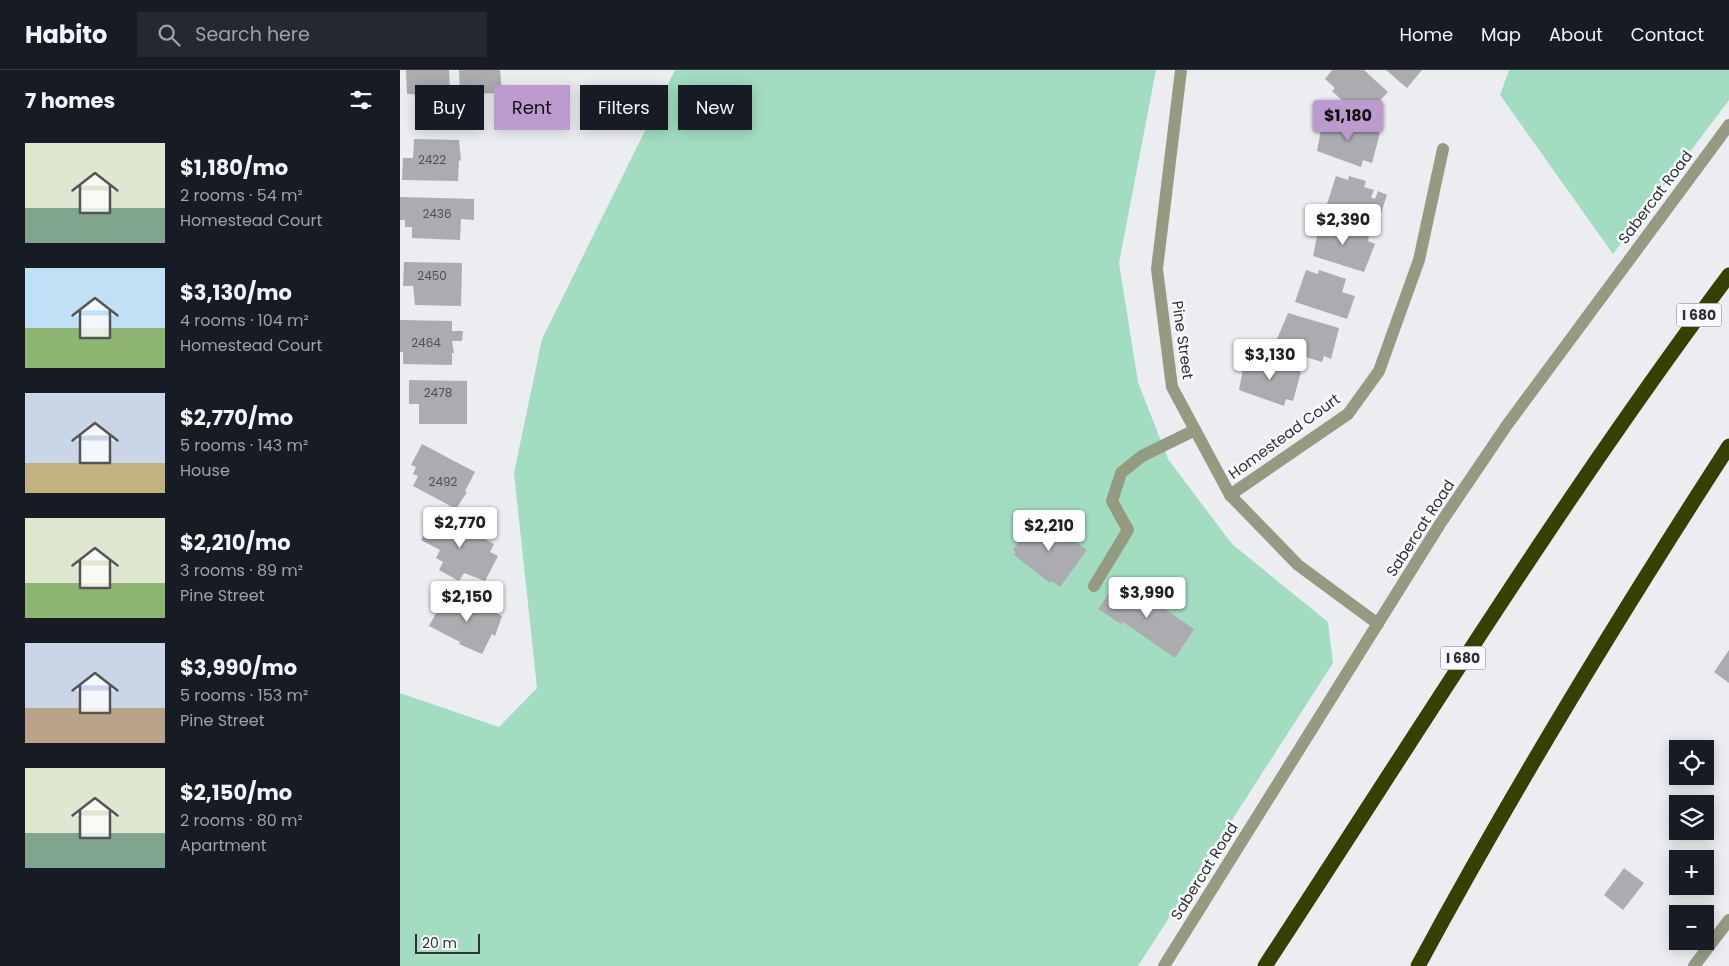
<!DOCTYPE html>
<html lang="en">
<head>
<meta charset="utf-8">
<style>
	:root { --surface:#171b24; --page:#242831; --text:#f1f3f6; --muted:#9ea1a6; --line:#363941; --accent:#bd9ace }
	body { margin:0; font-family:Poppins,sans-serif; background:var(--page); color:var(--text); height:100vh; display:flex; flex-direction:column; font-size:19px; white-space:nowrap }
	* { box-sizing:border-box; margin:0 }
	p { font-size:16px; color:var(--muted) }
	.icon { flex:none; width:28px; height:28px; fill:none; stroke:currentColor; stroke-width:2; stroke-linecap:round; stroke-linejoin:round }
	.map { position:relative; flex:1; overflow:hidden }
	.drawer { display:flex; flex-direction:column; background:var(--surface); width:400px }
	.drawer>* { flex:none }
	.banner { position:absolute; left:15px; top:15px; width:475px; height:45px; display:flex; gap:10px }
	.fabs { position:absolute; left:1269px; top:670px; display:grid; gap:10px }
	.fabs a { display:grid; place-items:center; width:45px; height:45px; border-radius:0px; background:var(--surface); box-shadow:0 2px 12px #0003; font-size:25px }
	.scale { position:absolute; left:15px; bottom:12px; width:65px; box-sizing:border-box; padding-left:5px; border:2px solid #303133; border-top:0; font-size:14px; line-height:18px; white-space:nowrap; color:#303133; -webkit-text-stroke:4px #f8fafe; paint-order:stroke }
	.price { position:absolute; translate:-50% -42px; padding:0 11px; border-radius:5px; background:#fff; color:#222; font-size:16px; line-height:32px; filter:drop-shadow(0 1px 2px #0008) }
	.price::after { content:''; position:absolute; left:50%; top:30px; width:15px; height:11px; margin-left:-8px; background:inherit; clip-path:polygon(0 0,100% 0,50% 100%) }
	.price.on { background:var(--accent); color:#111 }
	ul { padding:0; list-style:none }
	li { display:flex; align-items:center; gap:15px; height:125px; padding:0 25px }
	li span { display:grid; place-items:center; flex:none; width:140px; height:100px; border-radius:0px; color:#555 }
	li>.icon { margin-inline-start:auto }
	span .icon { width:60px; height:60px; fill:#fffc; stroke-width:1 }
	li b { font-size:21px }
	h2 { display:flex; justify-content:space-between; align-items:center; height:60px; padding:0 25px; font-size:21px }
	.tag { padding:0 18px; border-radius:0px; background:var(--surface); box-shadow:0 2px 12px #0003; font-size:18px; line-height:45px }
	.tag.on { background:var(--accent); color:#111 }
	header { display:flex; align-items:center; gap:30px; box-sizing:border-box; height:70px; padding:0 25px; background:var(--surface); border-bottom:1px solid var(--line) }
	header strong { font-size:24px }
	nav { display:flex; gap:28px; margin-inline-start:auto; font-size:18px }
	.search { width:350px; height:45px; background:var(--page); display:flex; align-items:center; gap:12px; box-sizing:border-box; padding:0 18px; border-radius:0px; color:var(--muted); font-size:19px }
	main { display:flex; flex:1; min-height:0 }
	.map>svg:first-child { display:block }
	.green { fill:#a2ddc1 }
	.building { fill:#acacb0 }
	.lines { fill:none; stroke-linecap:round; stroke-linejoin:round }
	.service { stroke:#949b81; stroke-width:12 }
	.minor { stroke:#949b81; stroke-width:12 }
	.motorway { stroke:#364000; stroke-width:15 }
	.labels { text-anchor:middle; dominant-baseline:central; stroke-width:5; stroke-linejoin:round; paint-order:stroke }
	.number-label { font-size:12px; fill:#4f5052 }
	.shield { fill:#f8fafe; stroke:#6c6d70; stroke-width:1 }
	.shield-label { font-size:14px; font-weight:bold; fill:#303133 }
	.street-label { font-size:15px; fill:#303133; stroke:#f8fafe }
</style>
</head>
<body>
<header>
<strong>Habito</strong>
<div class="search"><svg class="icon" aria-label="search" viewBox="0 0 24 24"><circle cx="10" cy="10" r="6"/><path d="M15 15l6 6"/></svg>Search here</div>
<nav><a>Home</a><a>Map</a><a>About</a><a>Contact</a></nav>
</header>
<main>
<section class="drawer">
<h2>7 homes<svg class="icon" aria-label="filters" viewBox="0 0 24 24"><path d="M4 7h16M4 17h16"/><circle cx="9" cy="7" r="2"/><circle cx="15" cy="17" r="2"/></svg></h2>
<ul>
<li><span style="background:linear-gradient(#dfe7d0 65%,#7fa58c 0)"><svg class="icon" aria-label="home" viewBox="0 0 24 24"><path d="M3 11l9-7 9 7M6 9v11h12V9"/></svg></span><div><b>$1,180/mo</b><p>2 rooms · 54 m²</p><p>Homestead Court</p></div></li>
<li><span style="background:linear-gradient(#bfe0f5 60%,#8fb573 0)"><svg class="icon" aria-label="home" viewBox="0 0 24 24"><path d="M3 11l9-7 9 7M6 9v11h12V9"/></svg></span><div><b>$3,130/mo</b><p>4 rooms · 104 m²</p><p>Homestead Court</p></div></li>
<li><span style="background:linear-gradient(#c9d6e8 70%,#c2b280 0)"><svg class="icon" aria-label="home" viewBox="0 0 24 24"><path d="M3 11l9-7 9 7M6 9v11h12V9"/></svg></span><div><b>$2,770/mo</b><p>5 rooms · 143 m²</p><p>House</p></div></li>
<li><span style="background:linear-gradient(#dfe7d0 65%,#8fb573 0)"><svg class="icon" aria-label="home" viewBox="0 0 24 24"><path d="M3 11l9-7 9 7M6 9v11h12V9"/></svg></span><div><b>$2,210/mo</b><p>3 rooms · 89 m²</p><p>Pine Street</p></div></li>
<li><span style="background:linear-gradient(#c9d6e8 65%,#b9a48a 0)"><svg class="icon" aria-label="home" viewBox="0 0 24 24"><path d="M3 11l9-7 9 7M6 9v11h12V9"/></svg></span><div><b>$3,990/mo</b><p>5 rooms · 153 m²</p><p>Pine Street</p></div></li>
<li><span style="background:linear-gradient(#dfe7d0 65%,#7fa58c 0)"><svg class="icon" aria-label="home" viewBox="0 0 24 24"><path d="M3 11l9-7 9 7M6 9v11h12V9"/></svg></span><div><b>$2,150/mo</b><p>2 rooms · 80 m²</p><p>Apartment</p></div></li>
</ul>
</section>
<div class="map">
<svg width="1329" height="896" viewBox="0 0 1329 896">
	<rect width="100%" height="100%" fill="#ebedf1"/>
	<g class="green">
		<path d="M275,0H756L719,193L738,312L768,389L832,474L928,552L933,593L738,896H0V623L99,657L137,618L114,403L142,269Z"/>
		<path d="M1109,0H1329V30L1213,184L1100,25Z"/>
	</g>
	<g class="building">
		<path d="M6,0H49L50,21L29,22V25L7,24Z"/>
		<path d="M59,0H100L102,23L60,24Z"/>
		<path d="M932,0H964L988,22L971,40L961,30L952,40L932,21L935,18L925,9Z"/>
		<path d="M986,0H1022L1007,18Z"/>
		<path d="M929,46L980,63L972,93L963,90L961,97L917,81L921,60L924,61Z"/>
		<path d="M14,69L59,70L61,91L59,90L58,111L2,110L3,88H13Z"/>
		<path d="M936,106L948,110L949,106L966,111L964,117L974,120L971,127L975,129L978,121L987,125L977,155L926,137Z"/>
		<path d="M0,127L74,129V150L61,149L60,170L12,168V157H5V150H0Z"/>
		<path d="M924,150L969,165L968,171L975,174L964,202L913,186L919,157L922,158Z"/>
		<path d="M4,192L62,193L61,236L15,235L13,216H3Z"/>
		<path d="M906,200L918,204L919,200L946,209L942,222L955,226L947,249L895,232Z"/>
		<path d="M888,243L939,258L931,289L924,286L922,292L877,278L879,269H877Z"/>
		<path d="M0,250L52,251V261H63L62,271H52L54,283H52V295L3,294V282H0Z"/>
		<path d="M851,284L901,302L893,331L886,329L884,336L839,320L843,299L846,300Z"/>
		<path d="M9,310L67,311V354H19V334H9Z"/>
		<path d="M22,374L75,402L65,421L67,422L56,439L13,416L18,406L13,404L16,397L11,395Z"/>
		<path d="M37,443L94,474L90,482L98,486L85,511L64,503L59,511L39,500L43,492L36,488L40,480L21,470Z"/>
		<path d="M637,446L687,480L660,517L652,511L650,513L614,485L616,482L613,480Z"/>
		<path d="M717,512L737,526L740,522L794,559L775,588L723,552L721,554L698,539Z"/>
		<path d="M59,523L102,546L95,566L92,564L82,584L59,574L60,572L29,556L41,534L47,537L50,531L54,533Z"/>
		<path d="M1329,580V613L1314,602Z"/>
		<path d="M1224,798L1244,813L1223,840L1204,825Z"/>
	</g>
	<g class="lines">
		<g class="service">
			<path d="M694,516L728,460L712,431L721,403L742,386L795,360"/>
			<path d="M1294,896L1329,850"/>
		</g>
		<g class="minor">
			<path d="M781,0L757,199L772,317L830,425L898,495L978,554"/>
			<path d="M830,425L948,344L979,301L1019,190L1043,79"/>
			<path d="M764,896L1040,454L1107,355L1329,55"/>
		</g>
		<g class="motorway">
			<path d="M865,896C1017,664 1163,427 1329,205"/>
			<path d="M1018,896C1114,718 1219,546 1329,376"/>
		</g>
	</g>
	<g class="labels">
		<g class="number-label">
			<text x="32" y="89">2422</text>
			<text x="37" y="143">2436</text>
			<text x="32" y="205">2450</text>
			<text x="26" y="272">2464</text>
			<text x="38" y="322">2478</text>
			<text x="43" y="411">2492</text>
		</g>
		<g class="shield">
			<rect x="1276.5" y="233.5" width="45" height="23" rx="4"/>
			<rect x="1040.5" y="576.5" width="45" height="23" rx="4"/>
		</g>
		<g class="shield-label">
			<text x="1299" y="245">I 680</text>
			<text x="1063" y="588">I 680</text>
		</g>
		<g class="street-label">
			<text transform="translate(1255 127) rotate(-53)">Sabercat Road</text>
			<text transform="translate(783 270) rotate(82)">Pine Street</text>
			<text transform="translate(884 366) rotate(-36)">Homestead Court</text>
			<text transform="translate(1020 458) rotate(-57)">Sabercat Road</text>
			<text transform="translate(804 801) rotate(-58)">Sabercat Road</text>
		</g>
	</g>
</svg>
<div class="fabs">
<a><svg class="icon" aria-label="locate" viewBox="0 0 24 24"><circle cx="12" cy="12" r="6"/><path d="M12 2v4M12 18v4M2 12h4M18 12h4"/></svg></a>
<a><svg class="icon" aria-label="layers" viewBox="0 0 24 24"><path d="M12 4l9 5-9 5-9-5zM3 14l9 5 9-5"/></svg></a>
<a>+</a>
<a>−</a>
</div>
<div class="scale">20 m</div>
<b class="price on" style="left:948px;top:72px">$1,180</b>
<b class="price" style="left:943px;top:176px">$2,390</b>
<b class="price" style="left:870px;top:311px">$3,130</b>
<b class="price" style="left:60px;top:479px">$2,770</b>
<b class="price" style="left:649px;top:482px">$2,210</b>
<b class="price" style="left:747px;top:549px">$3,990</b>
<b class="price" style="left:67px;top:553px">$2,150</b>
<div class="banner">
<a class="tag">Buy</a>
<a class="tag on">Rent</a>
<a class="tag">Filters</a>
<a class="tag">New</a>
</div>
</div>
</main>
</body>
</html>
